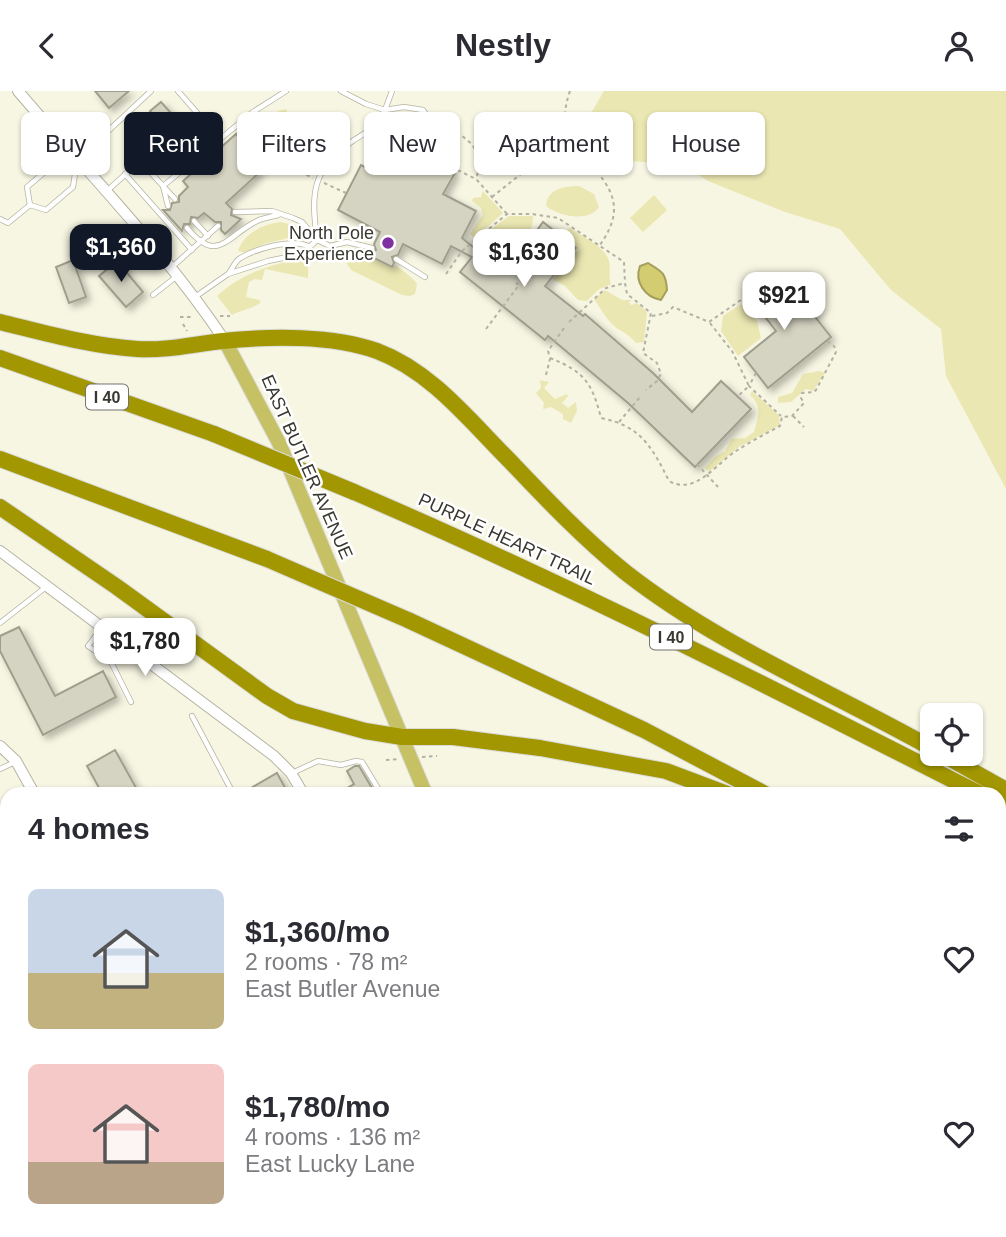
<!DOCTYPE html>
<html lang="en">
<head>
<meta charset="utf-8">
<style>
	:root { --surface:#fff; --page:#f7f7f7; --text:#2b2b33; --muted:#7c7c81; --accent:#111827 }
	body { margin:0; font-family:Helvetica,sans-serif; background:var(--page); color:var(--text); height:100vh; display:flex; flex-direction:column; font-size:26px; white-space:nowrap }
	* { box-sizing:border-box; margin:0 }
	p { font-size:23px; color:var(--muted) }
	.icon { flex:none; width:38px; height:38px; fill:none; stroke:currentColor; stroke-width:2; stroke-linecap:round; stroke-linejoin:round }
	.map { position:relative; flex:1; overflow:hidden }
	.drawer { position:absolute; left:0px; top:696px; width:1006px; height:450px; display:flex; flex-direction:column; background:var(--surface); border-radius:21px 21px 0 0; box-shadow:0 2px 5px #0004 }
	.drawer>* { flex:none }
	.guide { position:absolute; left:21px; top:21px; width:964px; height:63px; display:flex; gap:14px }
	.buttons { position:absolute; left:920px; top:612px; display:grid; gap:14px }
	.buttons a { display:grid; place-items:center; width:63px; height:63px; border-radius:10px; background:var(--surface); box-shadow:0 2px 5px #0004; font-size:35px }
	.price { position:absolute; translate:-50% -60px; padding:0 16px; border-radius:14px; background:#fff; color:#222; font-size:23px; line-height:46px; filter:drop-shadow(0 2px 4px #0008) }
	.price::after { content:''; position:absolute; left:50%; top:42px; width:21px; height:16px; margin-left:-10px; background:inherit; clip-path:polygon(0 0,100% 0,50% 100%) }
	.price.active { background:var(--accent); color:#fff }
	ul { padding:0; list-style:none }
	li { display:flex; align-items:center; gap:21px; height:175px; padding:0 28px }
	li span { display:grid; place-items:center; flex:none; width:196px; height:140px; border-radius:10px; color:#555 }
	li>.icon { margin-inline-start:auto }
	span .icon { width:84px; height:84px; fill:#fffc; stroke-width:1 }
	li b { font-size:30px }
	h2 { display:flex; justify-content:space-between; align-items:center; height:84px; padding:0 28px; font-size:30px }
	.tag { padding:0 24px; border-radius:10px; background:var(--surface); box-shadow:0 2px 5px #0004; font-size:24px; line-height:63px }
	.tag.active { background:var(--accent); color:#fff }
	header { display:flex; justify-content:space-between; align-items:center; height:91px; padding:0 28px; background:var(--surface); font-size:32px; font-weight:700 }
	.map>svg:first-child { display:block }
	.green { fill:#ebe7b2 }
	.water { fill:#d4cc70; stroke:#a59f5d; stroke-width:2 }
	.building { fill:#d5d4c2; stroke:#9f9e8d; stroke-width:2; filter:url(#shadow) }
	.lines { fill:none; stroke-linecap:round; stroke-linejoin:round }
	.service-casing { stroke:#b5b4a2; stroke-width:6 }
	.tertiary-casing { stroke:#b5b4a2; stroke-width:12 }
	.primary-casing { stroke:#dbdbda; stroke-width:16 }
	.motorway-casing { stroke:#dbdbda; stroke-width:18 }
	.path { stroke:#b2b1a3; stroke-width:2; stroke-dasharray:3.5 3.5; stroke-linecap:butt }
	.service { stroke:#fff; stroke-width:4.5 }
	.tertiary { stroke:#fff; stroke-width:10 }
	.primary { stroke:#c7c166; stroke-width:14 }
	.motorway { stroke:#a29700; stroke-width:16 }
	.motorway-bridge-casing { stroke:#dbdbda; stroke-width:18; stroke-linecap:butt }
	.motorway-bridge { stroke:#a29700; stroke-width:16 }
	.poi-dot { fill:#8031a1; stroke:#fff; stroke-width:2.5 }
	.labels { text-anchor:middle; dominant-baseline:central; stroke-width:5; stroke-linejoin:round; paint-order:stroke }
	.shield { fill:#fff; stroke:#74736e; stroke-width:2 }
	.shield-label { font-size:16px; font-weight:bold; fill:#383730 }
	.poi-label { font-size:18px; fill:#383730; stroke:#fff; text-anchor:end }
	.street-label { font-size:18px; fill:#383730; stroke:#fff }
</style>
</head>
<body>
<header><svg class="icon" aria-label="back" viewBox="0 0 24 24"><path d="M15 5l-7 7 7 7"/></svg>Nestly<svg class="icon" aria-label="person" viewBox="0 0 24 24"><circle cx="12" cy="8" r="4"/><path d="M4 21q1-7 8-7t8 7"/></svg></header>
<div class="map">
<svg width="1006" height="1146" viewBox="0 0 1006 1146">
	<defs>
		<filter id="shadow"><feDropShadow dx="4" dy="4" stdDeviation="3.5" flood-color="#0004"/></filter>
	</defs>
	<rect width="100%" height="100%" fill="#f7f6e3"/>
	<g class="green">
		<path d="M604,0H1006V398L946,285L941,238L891,199L840,138L785,121L708,90L684,74L618,69L595,57L588,27Z"/>
		<path d="M286,18L291,30L280,51L269,50L265,44V30L277,27L278,20Z"/>
		<path d="M579,95L594,103L599,116C589,132 558,125 546,115C547,98 564,95 579,95Z"/>
		<path d="M483,100L503,122L475,147L470,143L483,124L481,117L472,110L473,107L481,106Z"/>
		<path d="M654,104L667,119L643,141L630,127Z"/>
		<path d="M509,125H533C533,141 523,158 505,160L499,156V145L491,138Z"/>
		<path d="M280,131L302,136L304,143L264,153L246,162L238,160C243,143 263,133 280,131Z"/>
		<path d="M569,136C581,145 605,155 609,170C611,178 608,185 611,193L598,199L587,210L578,209L565,195L553,188L578,158L568,140Z"/>
		<path d="M350,157C367,157 408,179 417,193L415,203L410,205L402,204L351,179L343,167L347,159Z"/>
		<path d="M304,167L308,171V187L265,178L262,189L255,188L249,191L246,206L260,209V212C252,218 241,219 232,224L217,205C241,182 273,173 304,167Z"/>
		<path d="M605,199L622,209H632L629,211L631,214L637,212L647,221L644,251L636,252C627,241 622,242 614,235C607,229 599,215 594,208Z"/>
		<path d="M741,213L757,230L761,247L738,265L721,240L723,225Z"/>
		<path d="M819,280L825,282L813,300L806,298L791,311L778,312V306L792,302L803,283Z"/>
		<path d="M540,289L549,291L544,297L555,308L567,303L568,305L562,312L568,317L576,311L577,320L571,332L563,328V323L551,316L543,318L544,312L536,302L541,297Z"/>
		<path d="M752,300L779,324L780,334L739,356L709,381L705,377L715,366L725,360L732,348L745,347L754,341C758,325 763,316 750,304Z"/>
	</g>
	<path class="water" d="M648,172C661,180 666,181 667,199L661,209C645,206 634,191 640,175Z"/>
	<g class="building">
		<path d="M95,0H129L109,17Z"/>
		<path d="M161,11L178,30V37L184,38L197,52L186,62L173,47L174,40L167,39L150,20Z"/>
		<path d="M391,40L409,47L407,52L421,59L423,56L441,66L438,73L455,82L443,103L476,120L462,147L477,159L484,151L512,174L543,131L576,157L545,195L583,225L585,223L653,282L692,321L721,290L751,318L695,376L628,312L548,245L545,249L460,181L472,166L451,155L442,173L403,153L398,164L392,166L394,172L392,176L368,164L376,159L374,153L380,141L338,119L361,74L371,79Z"/>
		<path d="M236,43L259,69L254,74L260,81L226,112L232,118L231,124L241,128L225,143L221,139V131H215L204,122L198,127L191,126L190,133H184L182,140L163,119H170L172,112L179,111V105L188,96L183,90Z"/>
		<path d="M73,169L86,206L69,212L56,176Z"/>
		<path d="M117,170L143,201L126,216L99,185Z"/>
		<path d="M781,183L831,246L768,297L744,266L776,240L751,208Z"/>
		<path d="M19,536L55,605L103,580L116,606L43,644L0,560V545Z"/>
		<path d="M115,659L140,704H103L87,675Z"/>
		<path d="M355,675H359L376,704H335L354,693L347,680Z"/>
		<path d="M277,682L289,704H239Z"/>
	</g>
	<g class="lines">
		<g class="service-casing">
			<g id="service">
				<path d="M178,0L219,47"/>
				<path d="M341,0L366,13L385,19L392,0"/>
				<path d="M181,34L196,22"/>
				<path d="M140,70L175,108"/>
				<path d="M125,83L192,159"/>
				<path d="M108,99L170,43"/>
				<path d="M30,114L27,96L53,74L77,69L151,0"/>
				<path d="M30,114L46,119L73,96L77,70"/>
				<path d="M168,115L163,95L253,21L286,0"/>
				<path d="M235,121L272,120L293,127L302,131L317,149L330,155L347,151L372,157"/>
				<path d="M0,128L8,132L30,114"/>
				<path d="M194,130L208,145"/>
				<path d="M187,137C218,174 226,145 257,130C263,127 271,126 278,124"/>
				<path d="M396,168L425,186"/>
				<path d="M125,170L147,150"/>
				<path d="M172,176L218,135"/>
				<path d="M229,182C232,178 235,171 239,168C254,158 292,147 308,155"/>
				<path d="M153,204L177,185"/>
				<path d="M195,206L228,183L268,170L302,163L317,149C311,101 311,79 354,49C363,44 373,35 383,34C397,33 407,43 420,44L429,36L428,26L423,19L404,16L385,19L375,35"/>
				<path d="M0,532L46,496"/>
				<path d="M101,538L88,555L111,571L131,611"/>
				<path d="M192,625L234,704"/>
				<path d="M0,678L15,671"/>
				<path d="M292,682L318,670L341,674L356,670L362,671L382,704"/>
				<path d="M411,704L419,694"/>
				<path d="M470,704L482,701L483,704"/>
				<path d="M393,1139L395,1146"/>
				<path d="M187,1146L201,1139"/>
			</g>
		</g>
		<g class="tertiary-casing">
			<g id="tertiary">
				<path d="M18,0C88,82 165,160 225,250"/>
				<path d="M0,460L274,665L291,682L304,704"/>
				<path d="M0,655L16,670L35,704"/>
				<path d="M277,1139L280,1146"/>
			</g>
		</g>
		<g class="primary-casing">
			<g id="primary">
				<path d="M225,250L279,352L426,704"/>
				<path d="M665,1139L668,1146"/>
			</g>
		</g>
		<g class="motorway-casing">
			<g id="motorway">
				<path d="M0,231C45,242 91,255 137,258C166,260 194,253 223,250C270,245 332,244 377,260C431,280 470,330 509,369C546,408 583,447 625,481C718,554 830,600 933,658"/>
				<path d="M0,267L214,343"/>
				<path d="M0,368L267,468"/>
				<path d="M354,401C568,493 774,598 982,704"/>
				<path d="M0,416L117,496L267,605L293,620L365,640L402,646H453L540,657L666,680L730,704"/>
				<path d="M408,529L644,639L767,704"/>
				<path d="M942,663L1006,699"/>
				<path d="M999,712L1006,716"/>
				<path d="M999,833L1006,837"/>
			</g>
		</g>
		<g class="path">
			<path d="M570,0C566,12 563,24 567,37C570,48 580,60 587,69C614,99 625,118 600,154"/>
			<path d="M257,28L263,47V63"/>
			<path d="M437,34C452,39 473,47 478,65C479,72 477,82 477,89L507,123"/>
			<path d="M257,68L263,63L313,87"/>
			<path d="M439,70L476,88"/>
			<path d="M324,92L346,102"/>
			<path d="M492,106L570,44"/>
			<path d="M446,183L462,160L507,123H532L558,127L624,171L625,192"/>
			<path d="M220,225H230"/>
			<path d="M652,225L667,222L673,216L709,231L751,202L755,204"/>
			<path d="M180,226H194"/>
			<path d="M569,231L606,197L625,192L627,203L651,222L643,262L657,272L661,283L657,290L646,299"/>
			<path d="M710,232L732,260L749,295L738,305"/>
			<path d="M183,233L187,240"/>
			<path d="M564,237L548,260L550,267C585,281 592,292 601,327C641,335 652,356 669,390C695,405 717,372 736,360C750,351 765,343 780,335L782,326L792,325L804,312L801,307L802,302L814,301L816,299L836,261L834,255L827,250"/>
			<path d="M486,238L519,194L516,192"/>
			<path d="M756,282L749,295L781,325"/>
			<path d="M546,284L550,268"/>
			<path d="M793,325L804,336"/>
			<path d="M619,331L641,305"/>
			<path d="M697,373L718,396"/>
			<path d="M422,666L437,665"/>
			<path d="M386,669L399,668"/>
		</g>
		<use href="#service" class="service"/>
		<use href="#tertiary" class="tertiary"/>
		<use href="#primary" class="primary"/>
		<use href="#motorway" class="motorway"/>
		<g class="motorway-bridge-casing">
			<g id="motorway-bridge">
				<path d="M214,343L354,401"/>
				<path d="M267,468L408,529"/>
			</g>
		</g>
		<use href="#motorway-bridge" class="motorway-bridge"/>
	</g>
	<circle class="poi-dot" cx="388" cy="152" r="7"/>
	<g class="labels">
		<g class="shield">
			<rect x="86" y="293.5" width="42" height="25" rx="5"/>
			<rect x="650" y="533.5" width="42" height="25" rx="5"/>
		</g>
		<g class="shield-label">
			<text x="107" y="306">I 40</text>
			<text x="671" y="546">I 40</text>
		</g>
		<g class="poi-label">
			<text x="374" y="142">North Pole<tspan x="374" dy="21">Experience</tspan></text>
		</g>
		<g class="street-label">
			<text transform="translate(307 376) rotate(66)">EAST BUTLER AVENUE</text>
			<text transform="translate(507 448) rotate(25)">PURPLE HEART TRAIL</text>
		</g>
	</g>
</svg>
<div class="buttons">
<a><svg class="icon" aria-label="locate" viewBox="0 0 24 24"><circle cx="12" cy="12" r="6"/><path d="M12 2v4M12 18v4M2 12h4M18 12h4"/></svg></a>
</div>
<b class="price active" style="left:121px;top:193px">$1,360</b>
<b class="price" style="left:524px;top:198px">$1,630</b>
<b class="price" style="left:784px;top:241px">$921</b>
<b class="price" style="left:145px;top:587px">$1,780</b>
<div class="guide">
<a class="tag">Buy</a>
<a class="tag active">Rent</a>
<a class="tag">Filters</a>
<a class="tag">New</a>
<a class="tag">Apartment</a>
<a class="tag">House</a>
</div>
<section class="drawer">
<h2>4 homes<svg class="icon" aria-label="filters" viewBox="0 0 24 24"><path d="M4 7h16M4 17h16"/><circle cx="9" cy="7" r="2"/><circle cx="15" cy="17" r="2"/></svg></h2>
<ul>
<li><span style="background:linear-gradient(#c9d6e8 60%,#c2b280 0)"><svg class="icon" aria-label="home" viewBox="0 0 24 24"><path d="M3 11l9-7 9 7M6 9v11h12V9"/></svg></span><div><b>$1,360/mo</b><p>2 rooms · 78 m²</p><p>East Butler Avenue</p></div><svg class="icon" aria-label="heart" viewBox="0 0 24 24"><path d="M12 20l-8-8c-3-5 5-10 8-4 3-6 11-1 8 4z"/></svg></li>
<li><span style="background:linear-gradient(#f6c9c9 70%,#b9a48a 0)"><svg class="icon" aria-label="home" viewBox="0 0 24 24"><path d="M3 11l9-7 9 7M6 9v11h12V9"/></svg></span><div><b>$1,780/mo</b><p>4 rooms · 136 m²</p><p>East Lucky Lane</p></div><svg class="icon" aria-label="heart" viewBox="0 0 24 24"><path d="M12 20l-8-8c-3-5 5-10 8-4 3-6 11-1 8 4z"/></svg></li>
</ul>
</section>
</div>
</body>
</html>
